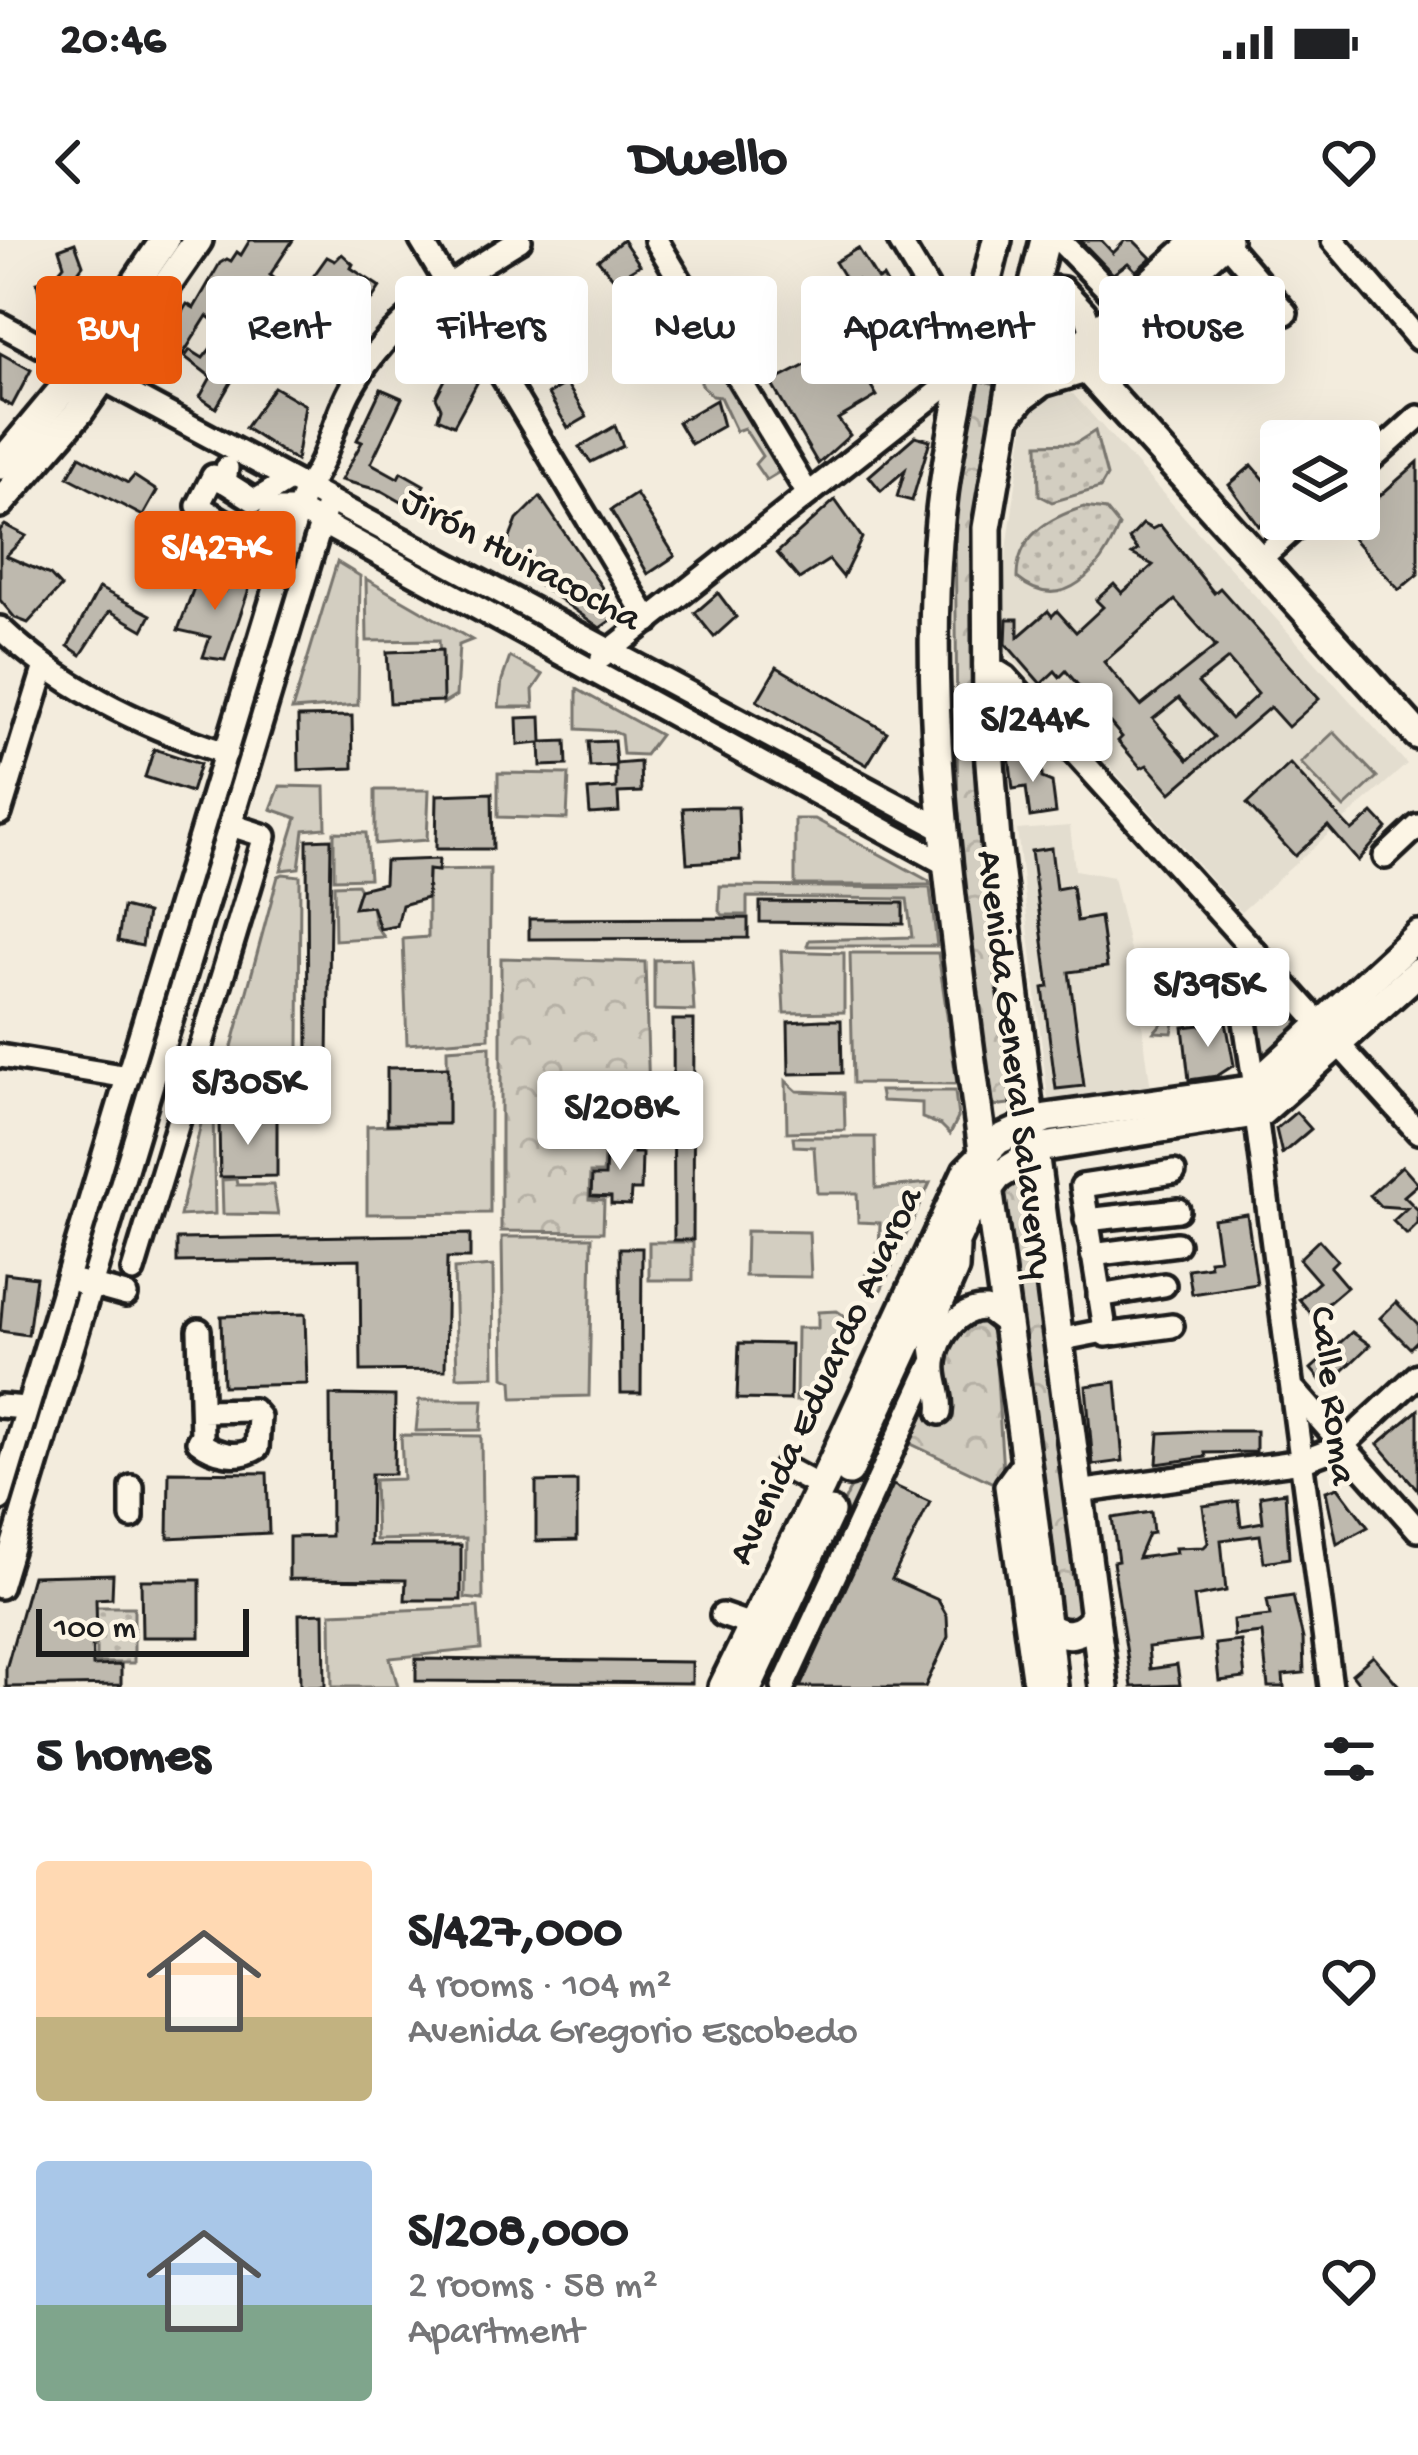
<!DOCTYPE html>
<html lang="en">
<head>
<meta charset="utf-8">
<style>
	:root { --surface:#fff; --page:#f2f2f2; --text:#202124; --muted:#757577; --accent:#ea580c }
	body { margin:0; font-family:"Gochi Hand",sans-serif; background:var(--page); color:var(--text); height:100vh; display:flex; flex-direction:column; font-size:45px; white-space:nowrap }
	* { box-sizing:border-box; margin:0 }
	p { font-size:39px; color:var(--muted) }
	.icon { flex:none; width:66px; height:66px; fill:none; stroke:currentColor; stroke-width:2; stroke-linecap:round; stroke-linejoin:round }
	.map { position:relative; height:1447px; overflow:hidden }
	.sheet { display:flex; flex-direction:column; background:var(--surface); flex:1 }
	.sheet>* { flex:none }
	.hud { position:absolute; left:36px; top:36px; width:1347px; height:108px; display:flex; gap:24px }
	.tools { position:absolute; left:1260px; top:180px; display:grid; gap:24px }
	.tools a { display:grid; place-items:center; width:120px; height:120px; border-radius:12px; background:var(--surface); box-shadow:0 12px 48px #0002; font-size:60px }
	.scale { position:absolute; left:36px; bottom:30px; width:213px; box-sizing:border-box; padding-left:12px; border:6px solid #1c1c1c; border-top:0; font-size:33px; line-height:42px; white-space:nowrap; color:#1c1c1c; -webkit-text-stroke:9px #fcf5e5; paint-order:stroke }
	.price { position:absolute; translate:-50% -102px; padding:0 27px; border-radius:12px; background:#fff; color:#222; font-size:39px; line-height:78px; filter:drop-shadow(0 3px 6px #0008) }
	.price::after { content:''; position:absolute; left:50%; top:72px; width:36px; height:27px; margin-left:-18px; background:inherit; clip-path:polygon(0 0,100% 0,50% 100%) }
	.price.current { background:var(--accent); color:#fff }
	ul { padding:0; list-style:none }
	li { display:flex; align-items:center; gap:36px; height:300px; padding:0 36px }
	li span { display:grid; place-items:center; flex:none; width:336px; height:240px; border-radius:12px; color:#555 }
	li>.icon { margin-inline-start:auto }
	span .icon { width:144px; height:144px; fill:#fffc; stroke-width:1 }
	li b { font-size:51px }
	h2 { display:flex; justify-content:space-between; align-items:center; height:144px; padding:0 36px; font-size:51px }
	.pill { padding:0 42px; border-radius:12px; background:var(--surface); box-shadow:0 12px 48px #0002; font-size:42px; line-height:108px }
	.pill.current { background:var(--accent); color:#fff }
	.status { display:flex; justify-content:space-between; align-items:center; height:84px; padding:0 60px; background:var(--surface); direction:ltr }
	.status svg { height:33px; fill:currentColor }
	header { display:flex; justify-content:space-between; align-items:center; height:156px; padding:0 36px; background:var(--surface); font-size:54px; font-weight:700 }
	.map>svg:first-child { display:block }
	.built { fill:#e3ddcf }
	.grass { fill:#d3cec1; stroke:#78756e; stroke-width:3 }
	.park { fill:url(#park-crowns); stroke:#78756e; stroke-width:3 }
	.garden { fill:url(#garden-dots); stroke:#78756e; stroke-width:3 }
	.building { fill:#beb9ae; stroke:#1c1c1c; stroke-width:3; fill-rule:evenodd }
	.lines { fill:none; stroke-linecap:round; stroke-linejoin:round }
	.minor-casing { stroke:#1c1c1c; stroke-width:30 }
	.major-casing { stroke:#1c1c1c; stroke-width:36 }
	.minor { stroke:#fcf5e5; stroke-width:21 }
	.major { stroke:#fcf5e5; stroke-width:27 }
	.labels { text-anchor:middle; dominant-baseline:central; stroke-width:9; stroke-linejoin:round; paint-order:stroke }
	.street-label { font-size:39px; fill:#1c1c1c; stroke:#fcf5e5 }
</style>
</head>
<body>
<div class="status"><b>20:46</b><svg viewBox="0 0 49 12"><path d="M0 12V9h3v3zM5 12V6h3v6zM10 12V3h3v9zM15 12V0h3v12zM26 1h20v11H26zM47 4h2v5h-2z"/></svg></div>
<header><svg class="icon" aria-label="back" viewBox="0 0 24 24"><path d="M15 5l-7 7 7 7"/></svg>Dwello<svg class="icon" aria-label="heart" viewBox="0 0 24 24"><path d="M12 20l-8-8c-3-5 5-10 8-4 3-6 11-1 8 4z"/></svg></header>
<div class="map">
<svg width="1418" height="1447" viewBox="0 0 1418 1447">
	<defs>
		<pattern id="park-crowns" width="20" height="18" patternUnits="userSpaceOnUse" patternTransform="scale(3)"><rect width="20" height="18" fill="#d3cec1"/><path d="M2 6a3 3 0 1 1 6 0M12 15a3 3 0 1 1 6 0" fill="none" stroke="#b5b0a5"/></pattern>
		<pattern id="garden-dots" width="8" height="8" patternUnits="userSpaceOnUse" patternTransform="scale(3)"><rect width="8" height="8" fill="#d3cec1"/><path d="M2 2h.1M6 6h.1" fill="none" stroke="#b5b0a5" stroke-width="1.8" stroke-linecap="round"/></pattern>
	</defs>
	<rect width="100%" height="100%" fill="#f3ecdd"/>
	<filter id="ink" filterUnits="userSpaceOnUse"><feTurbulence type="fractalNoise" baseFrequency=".00833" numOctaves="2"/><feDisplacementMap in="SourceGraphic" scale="24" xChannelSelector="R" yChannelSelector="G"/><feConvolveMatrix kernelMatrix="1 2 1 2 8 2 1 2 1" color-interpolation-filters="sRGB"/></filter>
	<g filter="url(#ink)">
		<g class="built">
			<path d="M1051,152L1073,154L1407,524L1241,672L1001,406L1007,310L1025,179L1034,161Z"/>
			<path d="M1070,586L1075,630L1113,637L1135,732L1151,850L1052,862L1048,858L1017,590Z"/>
		</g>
		<g class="grass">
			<path d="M705,86L786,228L766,240L755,224L762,216L744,188L736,191L720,157L712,156L703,147L684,101Z"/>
			<path d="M337,322L360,336L358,465L292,470Z"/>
			<path d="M366,339L472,400L459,405L456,456L443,464L439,400L367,401Z"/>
			<path d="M510,417L543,435L533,450L534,467H499L502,440Z"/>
			<path d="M615,420L846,547L839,557L610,432Z"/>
			<path d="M577,449L660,495L645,515L623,514L621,495L612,491L577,489Z"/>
			<path d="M1334,492L1377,537L1344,568L1301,523Z"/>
			<path d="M498,533L569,534L567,579L498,577Z"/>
			<path d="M280,546L325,547L326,588L304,590L299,628L281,630L297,578L271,569Z"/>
			<path d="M375,550H429L427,600L375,604Z"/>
			<path d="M795,579H815L929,641L930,645H795Z"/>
			<path d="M334,592L366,593L369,638L334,639Z"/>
			<path d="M490,629L489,798L407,804L403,699L428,697V630Z"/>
			<path d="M283,634L300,636L299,810L230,814L278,636Z"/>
			<path d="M357,644L360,649L354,667L372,666L375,685L384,697L335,700L334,645Z"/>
			<path d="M720,646L930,648L937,706H807L809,700L912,697L907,659L747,657V675H723L719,671Z"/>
			<path d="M781,711L844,713V772L784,773Z"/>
			<path d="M850,713H938L957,844L853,843Z"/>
			<path d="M691,719L694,771L654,770V720Z"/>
			<path d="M1220,749L1223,772L1174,783L1172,793L1154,792L1162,783L1152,774L1149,761Z"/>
			<path d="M490,806V973L367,974V886L448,883L447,809Z"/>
			<path d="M786,841L797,851L844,853L845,890L787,892Z"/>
			<path d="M880,851H955L958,878L950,894L941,885L922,878V863L882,861Z"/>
			<path d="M213,872L215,974L180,976L203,875Z"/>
			<path d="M793,897H875L876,948L930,943L880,1052L861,1044L879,1009L880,983L858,982L857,953H817L814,907L794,906Z"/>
			<path d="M236,939L237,945H273L278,975L223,974L222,940Z"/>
			<path d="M746,991L809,992L811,1037L745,1036Z"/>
			<path d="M502,997H592L589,1156L513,1158L512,1141L504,1137Z"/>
			<rect x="649" y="1002" width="44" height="38"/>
			<path d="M493,1026L494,1136L457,1137L454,1029Z"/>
			<path d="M944,1044L926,1091L913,1147L773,1442L763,1439Z"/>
			<path d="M837,1071L843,1075L844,1085L811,1160L796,1161L797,1088H818V1072Z"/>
			<path d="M419,1160H483L481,1190L416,1191Z"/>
			<path d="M401,1195L481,1196L483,1360L465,1358L466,1298L376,1300L374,1240L403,1239Z"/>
			<path d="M478,1367L481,1409L390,1418L398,1447H332L331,1373Z"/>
		</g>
		<g class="park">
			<path d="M973,138L998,146L983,278L1017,863L993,866L958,604L955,268Z"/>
			<path d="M501,718L645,722L650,890L616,893L615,906L604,913L603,933H590L589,959L604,960L603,992L501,991Z"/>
			<path d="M1250,728L1304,788L1263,824L1256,817L1244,733Z"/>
			<path d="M1028,931L1091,1367L1079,1381L1062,1382L1058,1375L998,956L1006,945Z"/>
			<path d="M973,1080L987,1082L994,1090L1004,1248L905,1201L946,1128C947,1110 958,1088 973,1080Z"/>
		</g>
		<g class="garden">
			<path d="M1095,191L1107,236L1100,248L1052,262L1039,255L1038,204L1076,203Z"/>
			<path d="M1084,267L1106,270L1119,286C1102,328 1064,377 1017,338C1017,296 1048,278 1084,267Z"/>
			<rect x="96" y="1367" width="38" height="56"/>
		</g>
		<g class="building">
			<path d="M250,0H293L270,35L274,38L234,95L207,76L163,146L143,134L187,64L194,68L220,23L227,19L231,21L237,12L241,15Z"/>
			<path d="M623,0L640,25L615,40L598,20Z"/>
			<path d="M1080,0H1101L1113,13L1126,0H1133L1151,18L1136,31L1128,23L1113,34Z"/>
			<path d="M75,3L83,25L69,44L52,53L55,62L40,60L37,42L53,38L64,25L59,9Z"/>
			<path d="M858,8L878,40L883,37L926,112L893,132L879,107L893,99L880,78L859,89L854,80L874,69L857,40L849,45L835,22Z"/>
			<path d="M342,14L353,24L351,28L380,47L362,74L333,55L330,58L313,49L320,41L312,38L327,17L335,21Z"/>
			<path d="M506,36L528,75L543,69L557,85L515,111L477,52Z"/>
			<path d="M741,54L762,86L745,96L725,64Z"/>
			<path d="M1192,59L1216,86L1199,101L1174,74Z"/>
			<path d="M283,79L333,113L320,133L280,107L263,132L251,123Z"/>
			<path d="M222,94L233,102L214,126L233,139L216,168L200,157L211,137L185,117L190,110L203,118Z"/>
			<path d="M843,99L877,156L838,179L850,195L818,224L771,143L825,115L823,111Z"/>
			<path d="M0,113L31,130L12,166L0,160Z"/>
			<path d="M453,124L477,143L454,185L438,178L441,168L436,157Z"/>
			<path d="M566,143L587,177L568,188L548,154Z"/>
			<path d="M274,147L305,165L296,221L245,188Z"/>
			<path d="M381,149L402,158L371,223L398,238L401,232L424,245L412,268L382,251L341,240L362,202L357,200Z"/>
			<path d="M716,160L723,186L691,204L678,182Z"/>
			<path d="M615,186L623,206L591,222L579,207Z"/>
			<path d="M915,196L930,200L912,261L897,257L905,230L881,251L869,236Z"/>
			<path d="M80,216L128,243L134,236L157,251L143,276L68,237Z"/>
			<path d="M1418,222V334L1399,350L1344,288L1359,279V274Z"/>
			<path d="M1252,225L1281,259V267L1259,286L1229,245Z"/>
			<path d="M636,254L675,316L648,334L611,270Z"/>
			<path d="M540,257L620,374L600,388L502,318L517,280Z"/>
			<path d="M835,260L862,298L843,337L829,320L799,339L777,313Z"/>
			<path d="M1143,284L1152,289L1160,285L1214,353L1220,348L1319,459L1288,487L1270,467L1171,553L1147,525L1141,528L1118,501L1122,497L1066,431L1060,437L1055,431L1041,444L1006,404L1007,379H1018V397L1048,371L1052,376L1057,371L1076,392L1103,367L1096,360L1114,344L1122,353L1153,325L1132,314L1138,310L1129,299ZM1175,360L1216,406L1141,466L1104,422ZM1228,419L1258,454L1231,479L1198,443ZM1179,458L1214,497L1188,520L1153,479Z"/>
			<path d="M5,285L26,296L6,316L50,335L61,347L28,383L15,378L0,360V290Z"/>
			<path d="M201,329L225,351L237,332L251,343L225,420L203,417L210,397L178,390Z"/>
			<path d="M99,348L151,375L143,390L110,371L81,415L68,406Z"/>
			<path d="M718,353L736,377L714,397L695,373Z"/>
			<path d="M442,410L443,461L390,463L387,412Z"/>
			<path d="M777,427L887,492L867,525L757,461Z"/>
			<path d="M352,476L353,528L299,530L298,477Z"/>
			<path d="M541,477L542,502L566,501L567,525L541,526L540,503L518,505L517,478Z"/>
			<path d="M614,501L616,524L640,522L641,552L618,553L619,572L590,574L588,550L616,548V526L590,527L588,502Z"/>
			<path d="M154,509L200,524L191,552L145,537Z"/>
			<path d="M1032,513L1034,531H1042V538L1052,542L1056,573L1030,577L1026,547L1013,549L1009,516Z"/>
			<path d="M1290,524L1352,591L1373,573L1387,588L1358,621L1328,586L1295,616L1247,564Z"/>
			<path d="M492,553L493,609H436L437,555Z"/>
			<path d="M706,567H738L740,620L687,623L683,568Z"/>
			<path d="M331,599L328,819H308L307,600Z"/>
			<path d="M1051,608L1056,649L1072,646L1077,681L1100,677L1107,727L1069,732L1084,846L1056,849L1043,748L1049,747L1031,611Z"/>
			<path d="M439,619L438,631L428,630L427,658L402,665L397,686L380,689L372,666L354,668L360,649L384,643L385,621Z"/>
			<path d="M760,662L903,663V684L760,682Z"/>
			<path d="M123,667L147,673L142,706L118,701Z"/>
			<path d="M748,678V698L529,699V679Z"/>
			<path d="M673,780H694L693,1000H674Z"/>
			<path d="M822,780H841L842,833L789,834L788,782Z"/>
			<path d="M1226,782L1234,825L1217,836L1189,840L1183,787Z"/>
			<path d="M448,827V884H387V828Z"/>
			<path d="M1296,872L1311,889L1282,914L1276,889Z"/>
			<path d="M256,879H277V936L220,937L219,880Z"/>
			<path d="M618,896H635L634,913H642L641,950H631L630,965L611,964V957L591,956L592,936H605L606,915L618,908Z"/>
			<path d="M1402,926L1418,944L1404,956L1418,970V984L1407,995L1393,981L1407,968L1380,966L1370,955Z"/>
			<path d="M1247,974L1257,1044L1192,1054L1188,1029L1210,1026L1209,1020L1219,1019L1213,979Z"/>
			<path d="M470,994V1018H447L445,1130L361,1131L360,1019L177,1022V999Z"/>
			<path d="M1319,1000L1337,1020L1330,1027L1347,1047L1313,1076L1299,1059L1319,1042L1299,1019Z"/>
			<path d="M620,1008H642L641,1153H621Z"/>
			<path d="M5,1033L36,1037L28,1095L0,1091Z"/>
			<path d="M1396,1062L1418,1084V1100L1410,1108L1380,1078Z"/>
			<path d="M305,1074L307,1144L223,1146L221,1076Z"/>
			<path d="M1352,1092L1370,1105L1326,1147L1311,1129Z"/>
			<path d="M739,1103L791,1104L790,1160L737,1159Z"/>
			<path d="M1116,1142L1123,1221L1093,1225L1086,1146Z"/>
			<path d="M330,1155L395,1156L394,1234H371L370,1305H461V1360H405L406,1340L289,1339V1297L331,1296Z"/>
			<path d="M1418,1170V1250L1378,1204Z"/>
			<path d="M1198,1191H1256V1212L1205,1213L1206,1217L1157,1224L1159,1193Z"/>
			<path d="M169,1232L267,1233L269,1293L168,1298Z"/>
			<path d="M577,1241V1300L536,1301V1242Z"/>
			<path d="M893,1245L930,1262L892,1339L938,1360L947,1376L948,1397L925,1447H800Z"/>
			<path d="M1338,1247L1368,1287L1337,1304L1326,1251Z"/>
			<path d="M1285,1252L1289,1318L1264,1322L1260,1295L1221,1300L1226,1351L1194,1357L1200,1401L1148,1407L1150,1429L1177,1425L1180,1445L1132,1447L1113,1322L1118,1321L1112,1278L1151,1272L1153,1293L1148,1294L1138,1318L1176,1313L1175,1308L1204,1307L1208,1303L1203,1266L1238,1261L1241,1286L1263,1282L1260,1256Z"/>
			<path d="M113,1334L112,1358L96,1359L97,1401H92L93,1426L121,1425V1445L6,1447V1429L32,1336Z"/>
			<path d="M141,1340H200V1397H142Z"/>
			<path d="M1293,1356L1303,1399L1304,1433L1283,1435L1284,1447H1268L1262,1393L1234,1396L1233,1380L1270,1376L1267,1360Z"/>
			<path d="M324,1373L325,1447H300L299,1374Z"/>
			<path d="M1241,1401L1245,1438L1219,1441L1215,1404Z"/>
			<path d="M1373,1416L1400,1447H1362L1352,1434Z"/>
			<path d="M416,1419L692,1422V1443L416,1441Z"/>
		</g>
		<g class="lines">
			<g class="minor-casing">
				<g id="minor">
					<path d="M421,0L649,381"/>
					<path d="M656,0L808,254"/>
					<path d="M899,0L940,69L951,77L977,82"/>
					<path d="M1059,0L1110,52"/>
					<path d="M1333,0L1418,99"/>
					<path d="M1225,2L1286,73"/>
					<path d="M1033,46L1063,49L1085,72L1093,95"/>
					<path d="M0,84L943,589"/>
					<path d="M1054,110L1073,60"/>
					<path d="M227,228L225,242L255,261L289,240"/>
					<path d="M1359,230L1418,177"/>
					<path d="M225,242L213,236L198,266L258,301"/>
					<path d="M267,280L273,270H298L946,624"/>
					<path d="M1259,320L1305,279"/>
					<path d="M0,388C64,449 143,487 226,513"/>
					<path d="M602,417L967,129"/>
					<path d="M985,424L1006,437L1418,892"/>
					<path d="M0,573L45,426"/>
					<path d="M1385,617L1418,586"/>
					<path d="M1153,736L1237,729"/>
					<path d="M0,816L128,837"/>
					<path d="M1255,847L1237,729L1256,713"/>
					<path d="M1256,875L1331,1447"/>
					<path d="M1086,980L1178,970"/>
					<path d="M1092,1015L1177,1004"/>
					<path d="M133,1031L265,596L231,585"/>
					<path d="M79,1042L126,1055"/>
					<path d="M1099,1056L1164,1045"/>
					<path d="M1172,1086L1106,1095L1082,946L1174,932"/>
					<path d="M199,1090L202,1195L198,1201C214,1214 239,1220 257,1208L259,1177L253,1170L202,1171"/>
					<path d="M1058,1100L1104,1091"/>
					<path d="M1295,1151L1418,1290"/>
					<path d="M0,1166L27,1168"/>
					<path d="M940,1173C943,1156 933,1140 935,1123C937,1097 959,1067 986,1069L1006,1084"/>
					<path d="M1024,1221L1006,1246L1033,1437L1042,1447"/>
					<path d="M785,1228L821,1247"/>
					<path d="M132,1247V1277"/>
					<path d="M1078,1252L1302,1221L1342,1206L1418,1135"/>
					<path d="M0,1259L305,249C329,220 333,179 352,147C390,79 455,40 520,0"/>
					<path d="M0,1347L328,261"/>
					<path d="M722,1375L754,1386"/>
					<path d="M783,1447L934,1120L930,1092L957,1029L958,1007"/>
				</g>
			</g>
			<g class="major-casing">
				<g id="major">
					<path d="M997,0C972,99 946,200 938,302C925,465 947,630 967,790C995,1009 1030,1228 1053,1447"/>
					<path d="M1045,0L1018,108L987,288L988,496L996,601L1028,865L1104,1447"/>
					<path d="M977,82L1006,73L1021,77L1057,112L1090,133L1418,495"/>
					<path d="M1066,119L1198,0"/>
					<path d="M1008,174L1022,157L1042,142L1085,129L1227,0"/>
					<path d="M0,225L65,147L165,0"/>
					<path d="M0,263L79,172L198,0"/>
					<path d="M849,1231L966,978L998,936L1044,907L1261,872L1418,732"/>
					<path d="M1045,1385C1064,1399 1082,1396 1095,1377"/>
					<path d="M723,1447L821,1247L967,931L998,900L1046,878L1250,850L1418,695"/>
					<path d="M748,1447L830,1272"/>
				</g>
			</g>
			<use href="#minor" class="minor"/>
			<use href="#major" class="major"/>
		</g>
	</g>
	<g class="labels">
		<g class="street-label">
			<text transform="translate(520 322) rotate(28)">Jirón Huiracocha</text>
			<text transform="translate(1012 825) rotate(83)">Avenida General Salaverry</text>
			<text transform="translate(828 1137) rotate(-65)">Avenida Eduardo Avaroa</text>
			<text transform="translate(1330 1156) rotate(83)">Calle Roma</text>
		</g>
	</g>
</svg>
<div class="tools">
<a><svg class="icon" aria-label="layers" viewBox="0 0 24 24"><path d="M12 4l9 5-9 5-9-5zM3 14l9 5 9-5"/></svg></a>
</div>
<div class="scale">100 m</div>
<b class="price current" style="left:215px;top:373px">S/427K</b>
<b class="price" style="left:1033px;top:545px">S/244K</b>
<b class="price" style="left:1208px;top:810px">S/395K</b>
<b class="price" style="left:248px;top:908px">S/305K</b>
<b class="price" style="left:620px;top:933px">S/208K</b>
<div class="hud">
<a class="pill current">Buy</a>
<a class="pill">Rent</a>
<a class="pill">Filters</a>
<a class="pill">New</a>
<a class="pill">Apartment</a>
<a class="pill">House</a>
</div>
</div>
<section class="sheet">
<h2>5 homes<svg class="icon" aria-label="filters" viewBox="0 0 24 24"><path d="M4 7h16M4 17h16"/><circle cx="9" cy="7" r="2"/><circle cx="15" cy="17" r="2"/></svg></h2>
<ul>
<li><span style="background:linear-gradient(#ffd9b3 65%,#c2b280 0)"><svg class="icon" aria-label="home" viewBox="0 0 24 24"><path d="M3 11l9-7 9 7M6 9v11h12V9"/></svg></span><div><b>S/427,000</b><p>4 rooms · 104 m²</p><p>Avenida Gregorio Escobedo</p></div><svg class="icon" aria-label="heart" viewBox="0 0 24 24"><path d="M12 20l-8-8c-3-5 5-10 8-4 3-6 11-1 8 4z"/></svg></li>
<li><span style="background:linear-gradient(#a9c7e8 60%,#7fa58c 0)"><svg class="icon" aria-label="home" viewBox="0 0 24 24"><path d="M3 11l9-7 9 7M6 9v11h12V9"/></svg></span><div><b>S/208,000</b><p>2 rooms · 58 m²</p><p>Apartment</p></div><svg class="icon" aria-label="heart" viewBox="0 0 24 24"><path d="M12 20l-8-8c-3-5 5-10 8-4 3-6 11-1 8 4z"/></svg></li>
</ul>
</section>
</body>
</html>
